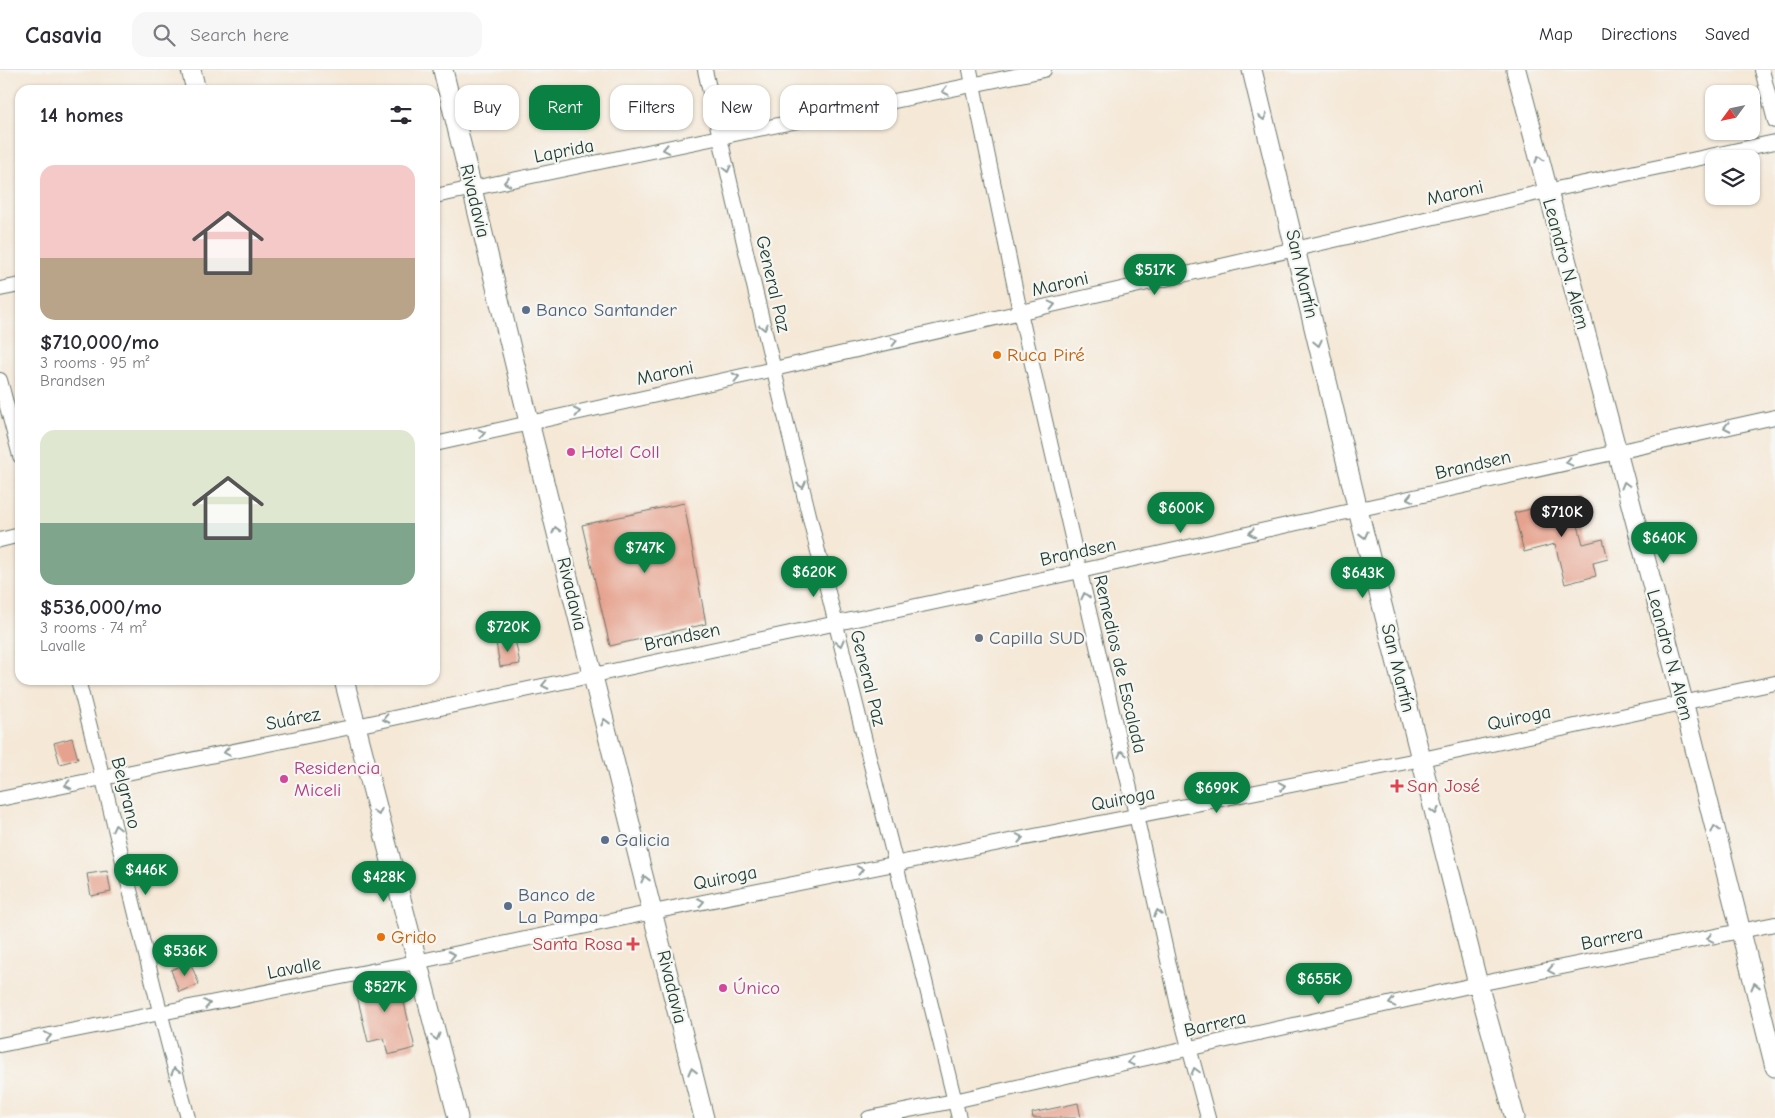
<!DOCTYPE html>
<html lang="en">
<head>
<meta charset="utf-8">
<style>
	:root { --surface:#fff; --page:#f7f7f7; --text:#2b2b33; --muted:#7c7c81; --line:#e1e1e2; --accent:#0b8043 }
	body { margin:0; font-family:"Comic Neue",sans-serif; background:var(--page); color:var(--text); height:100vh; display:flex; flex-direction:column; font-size:19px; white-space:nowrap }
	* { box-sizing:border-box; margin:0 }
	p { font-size:16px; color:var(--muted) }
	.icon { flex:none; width:28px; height:28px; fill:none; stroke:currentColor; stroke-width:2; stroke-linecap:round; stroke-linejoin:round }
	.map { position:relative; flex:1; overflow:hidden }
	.side { position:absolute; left:15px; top:15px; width:425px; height:600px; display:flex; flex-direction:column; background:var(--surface); border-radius:15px; box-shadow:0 1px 4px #0004 }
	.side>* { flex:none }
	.guide { position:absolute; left:455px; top:15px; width:475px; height:45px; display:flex; gap:10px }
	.needle { width:32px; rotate:237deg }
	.tools { position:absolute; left:1705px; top:15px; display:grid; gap:10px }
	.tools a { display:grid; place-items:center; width:55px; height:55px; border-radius:10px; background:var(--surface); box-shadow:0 1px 4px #0004; font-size:25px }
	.price { position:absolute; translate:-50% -42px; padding:0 11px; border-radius:18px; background:var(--accent); color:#fff; font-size:16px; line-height:32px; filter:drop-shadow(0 1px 2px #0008) }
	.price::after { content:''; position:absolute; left:50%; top:30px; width:15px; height:11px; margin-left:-8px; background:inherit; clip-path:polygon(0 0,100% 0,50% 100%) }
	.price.active { background:#222; color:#fff }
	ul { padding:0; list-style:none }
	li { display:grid; align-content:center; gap:10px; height:265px; padding:0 25px }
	li span { display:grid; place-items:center; height:155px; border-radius:15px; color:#555 }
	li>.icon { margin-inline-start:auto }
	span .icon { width:90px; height:90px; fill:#fffc; stroke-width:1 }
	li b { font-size:21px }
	h2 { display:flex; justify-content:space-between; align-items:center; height:60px; padding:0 25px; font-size:21px }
	.pill { padding:0 18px; border-radius:15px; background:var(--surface); box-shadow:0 1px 4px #0004; font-size:18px; line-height:45px }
	.pill.active { background:var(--accent); color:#fff }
	header { display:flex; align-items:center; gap:30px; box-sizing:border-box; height:70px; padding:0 25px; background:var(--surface); border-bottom:1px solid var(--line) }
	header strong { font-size:24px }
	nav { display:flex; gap:28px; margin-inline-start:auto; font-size:18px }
	.search { width:350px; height:45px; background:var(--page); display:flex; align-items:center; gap:12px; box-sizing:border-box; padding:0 18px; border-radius:15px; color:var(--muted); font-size:19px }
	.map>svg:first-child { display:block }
	.building { fill:#e6a28e }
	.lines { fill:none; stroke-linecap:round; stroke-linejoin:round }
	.minor-casing { stroke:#6a796d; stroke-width:16 }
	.secondary-casing { stroke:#6a796d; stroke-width:21 }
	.minor { stroke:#fff; stroke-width:14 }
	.secondary { stroke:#fff; stroke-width:19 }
	.oneway { stroke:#8f9e9a }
	.service-dot { fill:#5c6f8a; stroke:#f6f6f2; stroke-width:2 }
	.food-dot { fill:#e8710a; stroke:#f6f6f2; stroke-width:2 }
	.hotel-dot { fill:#d1479c; stroke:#f6f6f2; stroke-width:2 }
	.worship-dot { fill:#6b7280; stroke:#f6f6f2; stroke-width:2 }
	.health-dot { fill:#e0444e; stroke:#f6f6f2; stroke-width:2 }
	.labels { text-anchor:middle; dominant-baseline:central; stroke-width:4.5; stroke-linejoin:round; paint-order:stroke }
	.street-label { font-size:19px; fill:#1f3d34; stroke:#f6f6f2 }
	.service-label { font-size:19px; fill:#4e5e75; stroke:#f6f6f2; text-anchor:start }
	.food-label { font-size:19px; fill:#c56008; stroke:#f6f6f2; text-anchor:start }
	.hotel-label { font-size:19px; fill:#b23c85; stroke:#f6f6f2; text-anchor:start }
	.worship-label { font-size:19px; fill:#5b616d; stroke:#f6f6f2; text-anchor:start }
	.health-label { font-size:19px; fill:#be3a42; stroke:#f6f6f2; text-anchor:start }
</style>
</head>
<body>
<header>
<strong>Casavia</strong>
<div class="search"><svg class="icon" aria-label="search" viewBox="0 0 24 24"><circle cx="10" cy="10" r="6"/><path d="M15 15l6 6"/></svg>Search here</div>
<nav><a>Map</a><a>Directions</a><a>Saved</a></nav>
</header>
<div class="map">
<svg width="1775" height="1048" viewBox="0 0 1775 1048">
	<rect width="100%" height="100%" fill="#f6f6f2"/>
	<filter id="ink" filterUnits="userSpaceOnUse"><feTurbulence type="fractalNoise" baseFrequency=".02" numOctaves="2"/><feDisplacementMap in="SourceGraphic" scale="10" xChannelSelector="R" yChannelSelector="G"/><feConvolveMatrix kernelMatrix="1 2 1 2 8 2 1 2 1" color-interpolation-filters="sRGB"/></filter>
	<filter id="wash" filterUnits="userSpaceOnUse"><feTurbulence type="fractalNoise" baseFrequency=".0096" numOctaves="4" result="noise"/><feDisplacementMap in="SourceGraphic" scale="20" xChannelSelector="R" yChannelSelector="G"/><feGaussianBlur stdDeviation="1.12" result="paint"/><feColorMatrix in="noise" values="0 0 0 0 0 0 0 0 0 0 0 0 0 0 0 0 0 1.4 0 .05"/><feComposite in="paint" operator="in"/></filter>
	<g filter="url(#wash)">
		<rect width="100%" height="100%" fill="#f5e8d7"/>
		<g id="blocks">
			<g class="building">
				<path d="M1581,427L1586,445L1576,448L1583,474L1603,469L1608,489L1593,493L1596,506L1565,514L1555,474L1524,482L1514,443Z"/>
				<path d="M684,433L706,554L610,576L582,455Z"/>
				<path d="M515,569L520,594L500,597L496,572Z"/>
				<path d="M72,668L78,689L60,694L54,673Z"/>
				<path d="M107,801L111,822L91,826L87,804Z"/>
				<path d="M190,892L199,914L179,922L171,900Z"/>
				<path d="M394,905L398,908L415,978L388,985L384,968L368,972L354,913Z"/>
				<path d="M1078,1033L1081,1048H1033L1032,1043Z"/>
			</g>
		</g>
	</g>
	<g filter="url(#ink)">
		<use href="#blocks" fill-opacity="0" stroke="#6a796d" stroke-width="1"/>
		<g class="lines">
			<g class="minor-casing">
				<g id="minor">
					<path d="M705,0C782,351 873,699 959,1048"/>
					<path d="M970,0L1020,242L1136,745L1179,940L1208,1048"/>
					<path d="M1762,0L1775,51"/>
					<path d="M435,126L1044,0"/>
					<path d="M0,219L20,215"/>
					<path d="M0,310L20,386"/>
					<path d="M435,374L774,299L1547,121L1775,72"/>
					<path d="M0,470L20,465"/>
					<path d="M78,610C116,756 148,903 188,1048"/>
					<path d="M0,729L356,656L1080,501L1775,347"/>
					<path d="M0,975L416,892L653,842L1422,689L1775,613"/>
					<path d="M869,1048L954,1031L1478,914L1775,854"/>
				</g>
			</g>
			<g class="secondary-casing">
				<g id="secondary">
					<path d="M191,0L196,20"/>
					<path d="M443,0L529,352L704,1048"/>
					<path d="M1252,0L1358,440L1478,914L1515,1048"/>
					<path d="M1516,0L1683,631L1775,997"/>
					<path d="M344,610L458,1048"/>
				</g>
			</g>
			<use href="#minor" class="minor"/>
			<use href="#secondary" class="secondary"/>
		</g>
		<defs><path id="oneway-chevron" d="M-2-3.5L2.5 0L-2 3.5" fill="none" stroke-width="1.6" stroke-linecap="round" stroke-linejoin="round" transform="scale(1.25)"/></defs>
		<g class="oneway">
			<use href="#oneway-chevron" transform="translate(945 21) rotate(168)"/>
			<use href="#oneway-chevron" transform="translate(1263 47) rotate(76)"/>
			<use href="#oneway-chevron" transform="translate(666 79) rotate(169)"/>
			<use href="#oneway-chevron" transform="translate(1539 89) rotate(-104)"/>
			<use href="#oneway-chevron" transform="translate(727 99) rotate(77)"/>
			<use href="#oneway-chevron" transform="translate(507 112) rotate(169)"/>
			<use href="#oneway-chevron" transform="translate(1052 235) rotate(-13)"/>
			<use href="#oneway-chevron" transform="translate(764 257) rotate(77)"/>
			<use href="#oneway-chevron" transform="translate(894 271) rotate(-13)"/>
			<use href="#oneway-chevron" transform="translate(1318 273) rotate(77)"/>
			<use href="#oneway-chevron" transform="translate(736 307) rotate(-12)"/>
			<use href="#oneway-chevron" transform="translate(577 342) rotate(-12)"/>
			<use href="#oneway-chevron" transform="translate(1727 357) rotate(168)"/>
			<use href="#oneway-chevron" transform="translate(482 363) rotate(-13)"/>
			<use href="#oneway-chevron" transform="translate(1569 392) rotate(167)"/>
			<use href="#oneway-chevron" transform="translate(802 415) rotate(76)"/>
			<use href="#oneway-chevron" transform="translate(1625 415) rotate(-105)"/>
			<use href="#oneway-chevron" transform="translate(1410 428) rotate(167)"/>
			<use href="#oneway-chevron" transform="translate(556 460) rotate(-104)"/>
			<use href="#oneway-chevron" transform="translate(1252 463) rotate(168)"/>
			<use href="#oneway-chevron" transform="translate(1364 465) rotate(76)"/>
			<use href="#oneway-chevron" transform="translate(1085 526) rotate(-103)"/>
			<use href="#oneway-chevron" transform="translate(840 573) rotate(76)"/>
			<use href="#oneway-chevron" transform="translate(545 615) rotate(168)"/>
			<use href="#oneway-chevron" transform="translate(386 649) rotate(168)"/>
			<use href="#oneway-chevron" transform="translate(605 652) rotate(-104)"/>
			<use href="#oneway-chevron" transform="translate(227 682) rotate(169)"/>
			<use href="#oneway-chevron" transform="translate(1122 684) rotate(-103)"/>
			<use href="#oneway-chevron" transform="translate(68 715) rotate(168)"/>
			<use href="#oneway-chevron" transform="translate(1282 716) rotate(-11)"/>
			<use href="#oneway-chevron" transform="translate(1435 741) rotate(76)"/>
			<use href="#oneway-chevron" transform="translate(378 742) rotate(76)"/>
			<use href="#oneway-chevron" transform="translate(116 758) rotate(-103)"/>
			<use href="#oneway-chevron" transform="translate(1715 759) rotate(-104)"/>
			<use href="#oneway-chevron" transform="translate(1020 768) rotate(-11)"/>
			<use href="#oneway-chevron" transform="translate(860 800) rotate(-11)"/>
			<use href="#oneway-chevron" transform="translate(645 809) rotate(-104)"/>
			<use href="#oneway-chevron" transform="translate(701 832) rotate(-11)"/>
			<use href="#oneway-chevron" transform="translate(1158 843) rotate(-102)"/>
			<use href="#oneway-chevron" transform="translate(1710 868) rotate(169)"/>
			<use href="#oneway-chevron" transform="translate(452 885) rotate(-12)"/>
			<use href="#oneway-chevron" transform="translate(1551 900) rotate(169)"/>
			<use href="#oneway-chevron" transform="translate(1755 916) rotate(-104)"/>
			<use href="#oneway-chevron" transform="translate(1392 933) rotate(167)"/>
			<use href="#oneway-chevron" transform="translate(207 934) rotate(-11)"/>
			<use href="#oneway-chevron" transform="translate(48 966) rotate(-11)"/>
			<use href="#oneway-chevron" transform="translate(436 967) rotate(75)"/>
			<use href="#oneway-chevron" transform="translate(1131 992) rotate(167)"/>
			<use href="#oneway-chevron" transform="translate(175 1001) rotate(-105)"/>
			<use href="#oneway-chevron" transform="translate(692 1001) rotate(-104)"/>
			<use href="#oneway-chevron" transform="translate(1195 1001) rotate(-105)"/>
		</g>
	</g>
	<g class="service-dot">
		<circle cx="526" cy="240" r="5"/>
		<circle cx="605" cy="770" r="5"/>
		<circle cx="508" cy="836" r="5"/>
	</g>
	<g class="food-dot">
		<circle cx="997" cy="285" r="5"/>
		<circle cx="381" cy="867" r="5"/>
	</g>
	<g class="hotel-dot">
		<circle cx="571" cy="382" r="5"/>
		<circle cx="284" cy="709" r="5"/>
		<circle cx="723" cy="918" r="5"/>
	</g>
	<circle class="worship-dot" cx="979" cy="568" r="5"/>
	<g class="health-dot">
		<path d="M1394.5 708.5h5v5h5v5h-5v5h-5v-5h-5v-5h5z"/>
		<path d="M630.5 866.5h5v5h5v5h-5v5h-5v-5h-5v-5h5z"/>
	</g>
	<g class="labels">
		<g class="street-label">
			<text transform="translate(564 81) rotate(-11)">Laprida</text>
			<text transform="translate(1455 123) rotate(-13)">Maroni</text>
			<text transform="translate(475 131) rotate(76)">Rivadavia</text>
			<text transform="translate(1566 194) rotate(75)">Leandro N. Alem</text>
			<text transform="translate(1302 204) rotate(77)">San Martín</text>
			<text transform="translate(773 214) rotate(77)">General Paz</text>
			<text transform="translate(1060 214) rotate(-13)">Maroni</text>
			<text transform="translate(665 303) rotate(-12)">Maroni</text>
			<text transform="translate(1473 395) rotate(-13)">Brandsen</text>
			<text transform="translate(1078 482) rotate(-12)">Brandsen</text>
			<text transform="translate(572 524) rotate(76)">Rivadavia</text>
			<text transform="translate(682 567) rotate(-12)">Brandsen</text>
			<text transform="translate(1670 585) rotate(75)">Leandro N. Alem</text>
			<text transform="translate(1120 594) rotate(77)">Remedios de Escalada</text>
			<text transform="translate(1398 598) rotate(76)">San Martín</text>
			<text transform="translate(868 608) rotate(76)">General Paz</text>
			<text transform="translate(1519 648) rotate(-12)">Quiroga</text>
			<text transform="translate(293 649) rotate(-11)">Suárez</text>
			<text transform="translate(126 723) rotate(76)">Belgrano</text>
			<text transform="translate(1123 729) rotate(-11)">Quiroga</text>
			<text transform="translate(725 808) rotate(-11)">Quiroga</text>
			<text transform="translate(1612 868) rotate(-11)">Barrera</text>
			<text transform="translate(294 898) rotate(-11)">Lavalle</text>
			<text transform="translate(672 917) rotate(76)">Rivadavia</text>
			<text transform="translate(1215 954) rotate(-13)">Barrera</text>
		</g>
		<g class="service-label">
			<text x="536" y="240">Banco Santander</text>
			<text x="615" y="770">Galicia</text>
			<text x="518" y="825">Banco de<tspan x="518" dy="22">La Pampa</tspan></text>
		</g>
		<g class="food-label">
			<text x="1007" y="285">Ruca Piré</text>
			<text x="391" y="867">Grido</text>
		</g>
		<g class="hotel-label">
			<text x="581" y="382">Hotel Coll</text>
			<text x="294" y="698">Residencia<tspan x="294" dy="22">Miceli</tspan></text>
			<text x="733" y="918">Único</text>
		</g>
		<g class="worship-label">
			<text x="989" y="568">Capilla SUD</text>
		</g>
		<g class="health-label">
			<text x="1407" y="716">San José</text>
			<text x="623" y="874" text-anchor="end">Santa Rosa</text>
		</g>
	</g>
</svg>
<div class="tools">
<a><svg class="needle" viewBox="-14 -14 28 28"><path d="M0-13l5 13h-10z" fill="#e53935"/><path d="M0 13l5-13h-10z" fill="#7c7c81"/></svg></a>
<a><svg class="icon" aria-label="layers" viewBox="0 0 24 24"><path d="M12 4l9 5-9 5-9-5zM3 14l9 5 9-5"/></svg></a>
</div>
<b class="price" style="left:1155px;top:226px">$517K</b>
<b class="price" style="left:1181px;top:464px">$600K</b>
<b class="price active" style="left:1562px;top:468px">$710K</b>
<b class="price" style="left:1664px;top:494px">$640K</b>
<b class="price" style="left:645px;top:504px">$747K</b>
<b class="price" style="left:814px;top:528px">$620K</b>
<b class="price" style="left:1363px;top:529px">$643K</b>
<b class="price" style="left:508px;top:583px">$720K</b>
<b class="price" style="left:1217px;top:744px">$699K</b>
<b class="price" style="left:146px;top:826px">$446K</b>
<b class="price" style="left:384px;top:833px">$428K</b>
<b class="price" style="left:185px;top:907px">$536K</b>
<b class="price" style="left:1319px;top:935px">$655K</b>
<b class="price" style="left:385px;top:943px">$527K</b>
<div class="guide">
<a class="pill">Buy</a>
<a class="pill active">Rent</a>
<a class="pill">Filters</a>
<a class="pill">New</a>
<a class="pill">Apartment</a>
</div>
<section class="side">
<h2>14 homes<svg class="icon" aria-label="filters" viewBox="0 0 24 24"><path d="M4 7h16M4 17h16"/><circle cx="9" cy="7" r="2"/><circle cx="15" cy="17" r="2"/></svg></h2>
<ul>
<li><span style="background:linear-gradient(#f6c9c9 60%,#b9a48a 0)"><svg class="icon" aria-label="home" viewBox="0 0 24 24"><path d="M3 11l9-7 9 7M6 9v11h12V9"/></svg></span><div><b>$710,000/mo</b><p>3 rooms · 95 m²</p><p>Brandsen</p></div></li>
<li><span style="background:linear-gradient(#dfe7d0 60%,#7fa58c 0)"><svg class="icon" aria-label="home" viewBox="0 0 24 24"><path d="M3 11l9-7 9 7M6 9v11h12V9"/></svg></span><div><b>$536,000/mo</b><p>3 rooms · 74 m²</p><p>Lavalle</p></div></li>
</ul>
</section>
</div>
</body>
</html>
